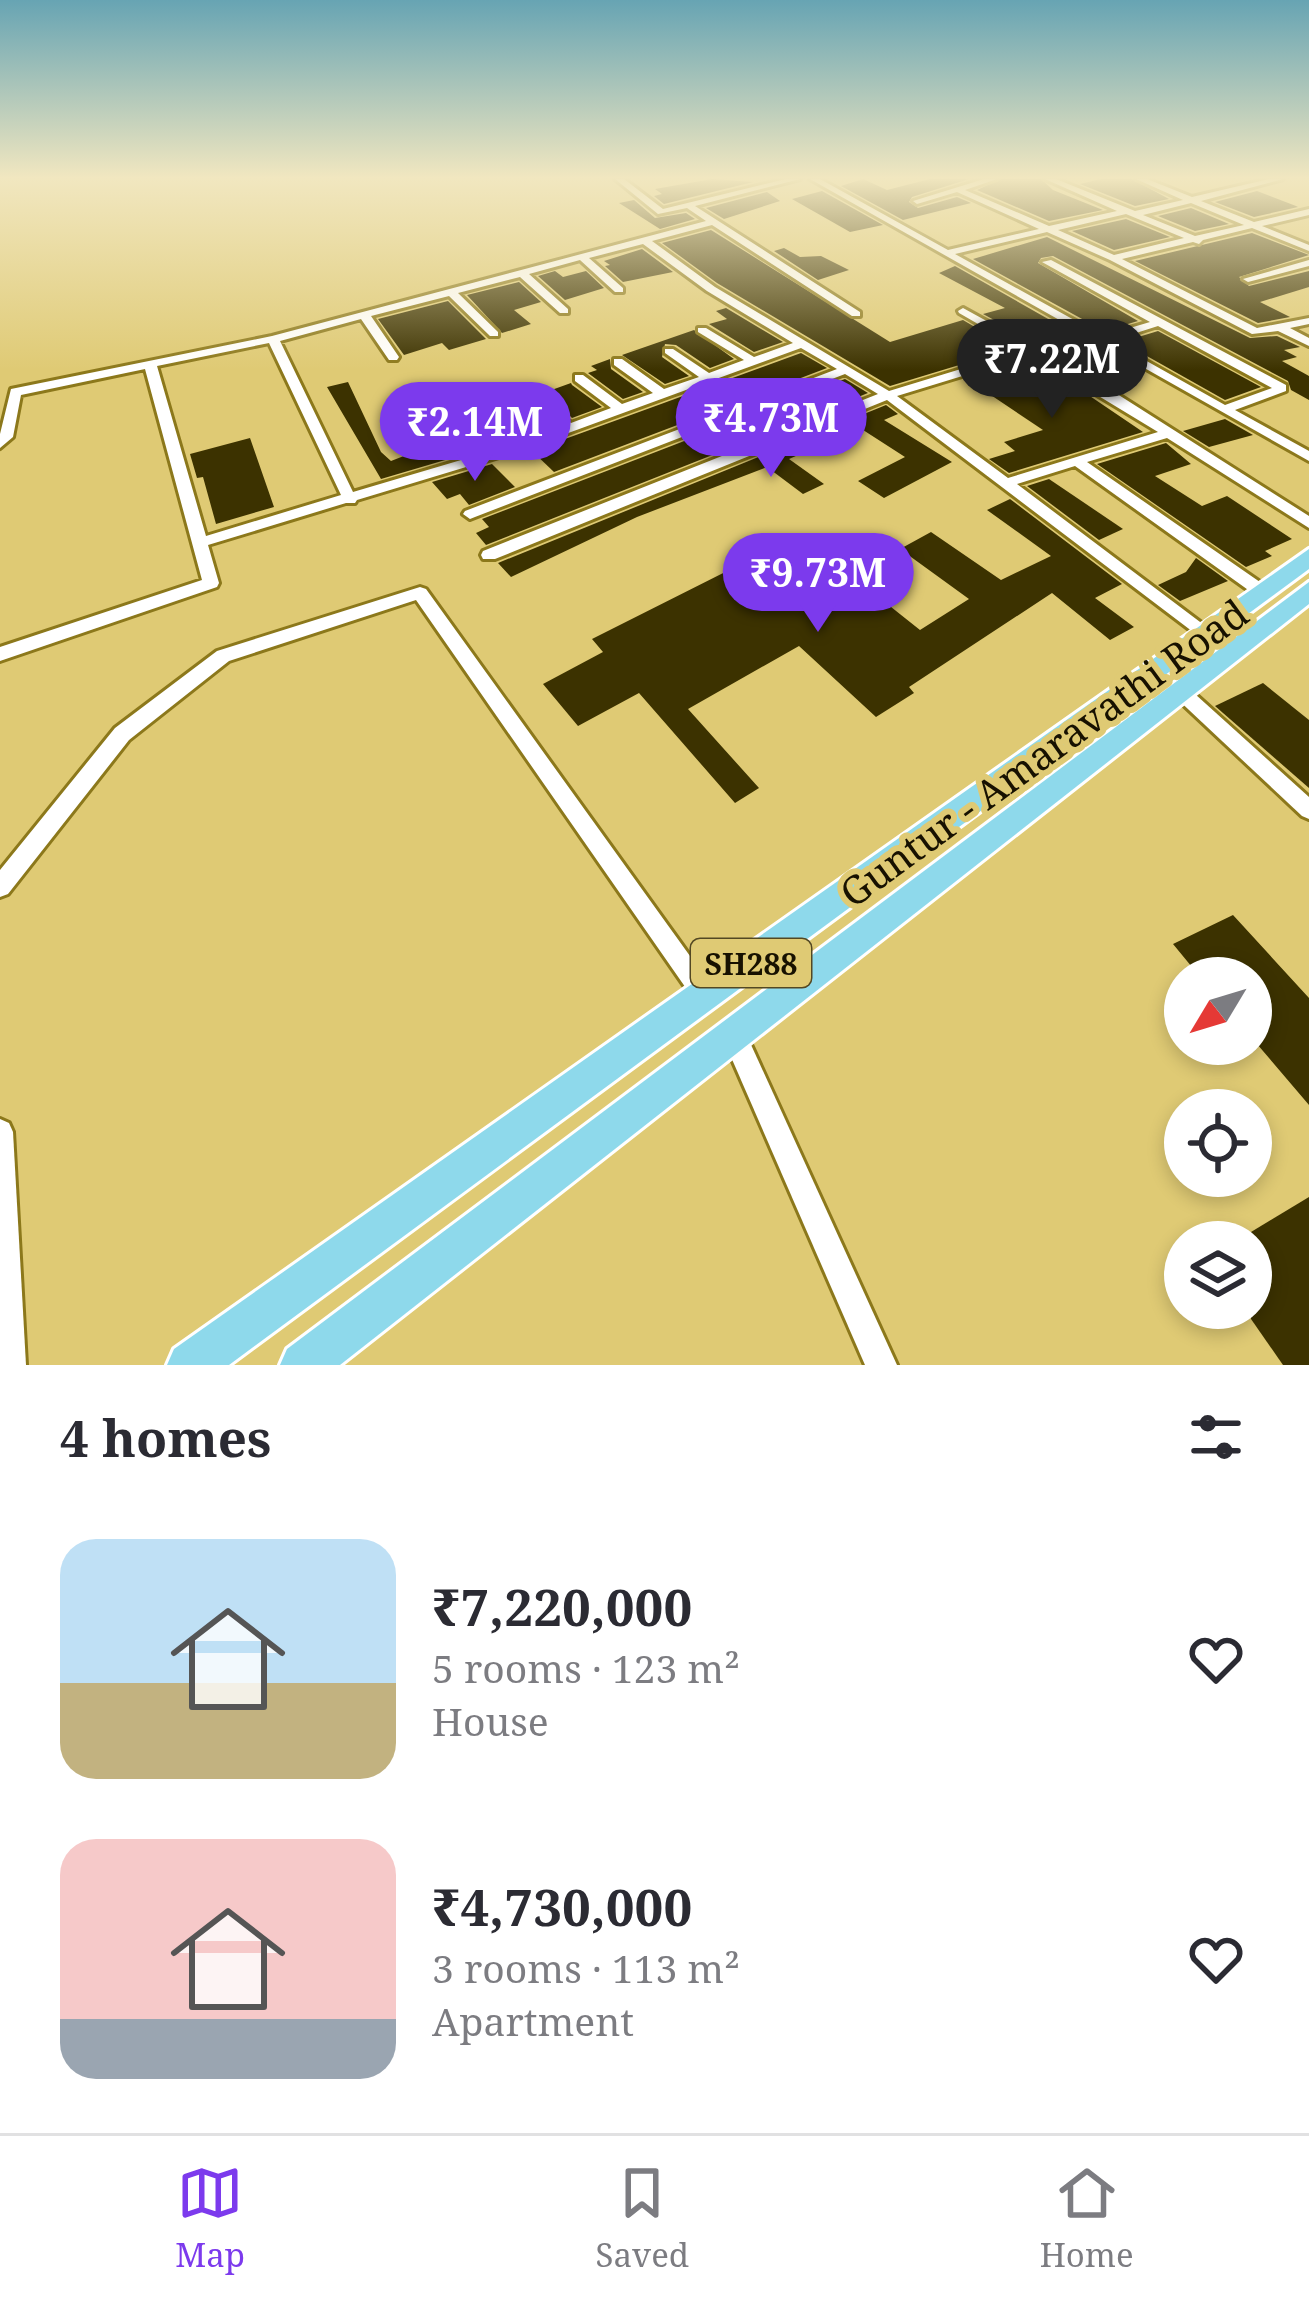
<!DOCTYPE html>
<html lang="en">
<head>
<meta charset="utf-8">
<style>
	:root { --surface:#fff; --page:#f2f2f3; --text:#2b2b33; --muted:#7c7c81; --line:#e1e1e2; --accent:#7c3aed }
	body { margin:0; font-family:"Noto Serif",serif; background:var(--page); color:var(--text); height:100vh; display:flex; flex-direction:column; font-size:45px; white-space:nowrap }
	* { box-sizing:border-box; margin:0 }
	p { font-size:39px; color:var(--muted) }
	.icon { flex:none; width:66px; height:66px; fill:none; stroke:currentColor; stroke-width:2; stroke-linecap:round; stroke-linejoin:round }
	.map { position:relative; height:1365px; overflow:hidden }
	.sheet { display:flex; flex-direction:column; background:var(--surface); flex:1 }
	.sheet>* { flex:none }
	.needle { width:78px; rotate:232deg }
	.tools { position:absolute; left:1164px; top:957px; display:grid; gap:24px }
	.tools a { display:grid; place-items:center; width:108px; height:108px; border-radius:50%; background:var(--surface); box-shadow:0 6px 18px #0003; font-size:60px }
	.price { position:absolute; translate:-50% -102px; padding:0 27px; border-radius:42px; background:var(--accent); color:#fff; font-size:39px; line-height:78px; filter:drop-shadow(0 3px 6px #0008) }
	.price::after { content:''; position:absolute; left:50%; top:72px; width:36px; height:27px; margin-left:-18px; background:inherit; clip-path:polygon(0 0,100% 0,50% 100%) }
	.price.on { background:#222; color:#fff }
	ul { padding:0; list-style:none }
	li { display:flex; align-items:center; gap:36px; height:300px; padding:0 60px }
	li span { display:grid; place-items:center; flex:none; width:336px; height:240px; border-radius:36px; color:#555 }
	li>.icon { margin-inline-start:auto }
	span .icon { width:144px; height:144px; fill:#fffc; stroke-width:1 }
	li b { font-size:51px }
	h2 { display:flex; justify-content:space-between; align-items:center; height:144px; padding:0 60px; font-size:51px }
	.dock { display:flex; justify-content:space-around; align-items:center; height:168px; border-top:3px solid var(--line); background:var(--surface); font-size:33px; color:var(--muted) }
	.dock a { display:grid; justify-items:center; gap:6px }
	.dock .on { color:var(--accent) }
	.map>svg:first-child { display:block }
	.building { fill:#3c3200 }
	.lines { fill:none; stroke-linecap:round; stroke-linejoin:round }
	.street-casing { stroke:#8c781b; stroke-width:6 }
	.primary-casing { stroke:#fff; stroke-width:6 }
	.street { fill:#fff; fill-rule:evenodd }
	.primary { fill:#8ed9eb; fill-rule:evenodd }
	.labels { text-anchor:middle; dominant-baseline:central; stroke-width:12; stroke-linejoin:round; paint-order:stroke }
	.shield { fill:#dfca74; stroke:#534823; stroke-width:3 }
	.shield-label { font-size:30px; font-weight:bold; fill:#171100 }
	.near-street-label { font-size:39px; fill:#171100; stroke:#dfca74 }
</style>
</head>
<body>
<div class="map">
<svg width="1309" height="1365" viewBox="0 0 1309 1365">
	<rect width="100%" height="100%" fill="#dfca74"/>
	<g class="building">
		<path d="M712,179L753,182L664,204L654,196L662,194L655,189Z"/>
		<path d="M863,179L887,190L930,179H969L912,197L909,202L918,208L957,197L971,203L903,220L841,186Z"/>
		<path d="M1001,179H1041L1053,190L1103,210L1049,221L977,190Z"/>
		<path d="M1101,179H1132L1169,199L1135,206L1080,184Z"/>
		<path d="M822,191L883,225L850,232L792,199Z"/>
		<path d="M1257,191L1296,206L1298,207L1254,217L1215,202Z"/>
		<path d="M767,192L780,201L724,219L706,208Z"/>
		<path d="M634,200L655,218L686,213L695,219L660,229L619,203Z"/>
		<path d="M1191,208L1229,224L1195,231L1158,216Z"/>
		<path d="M1126,219L1170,237L1114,250L1072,231Z"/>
		<path d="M711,230L890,342L963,320L1012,349L890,386L717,283L662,243Z"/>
		<path d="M1252,233L1309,255L1239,277L1249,286L1309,271V287L1260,302L1290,317L1258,323L1135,261Z"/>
		<path d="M1047,237L1250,338L1277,336L1300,347L1284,350L1297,357L1282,361L1309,376V400L1291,390L1288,381L1053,256L1041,258L1038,263L1138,321L1104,331L973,259Z"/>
		<path d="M784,248L800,257L821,256L849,270L818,280L774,251Z"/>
		<path d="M642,249L673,272L623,282L605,266L610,265L604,261Z"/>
		<path d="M955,266L1131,366L1108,374L1046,339L1035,342L983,314L1005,308L939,273Z"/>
		<path d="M555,271L563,277L586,271L604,288L565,300L538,276Z"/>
		<path d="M519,282L541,302L514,310L531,324L502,333L467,295Z"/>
		<path d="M448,301L486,339L449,350L442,343L404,355L378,319Z"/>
		<path d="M726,308L783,342L754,352L709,324L727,319L716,311Z"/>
		<path d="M694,330L734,359L710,368L676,345L665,344L662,357L689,376L665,384L622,355Z"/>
		<path d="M1158,331L1261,387L1225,400L1122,342Z"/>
		<path d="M801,353L827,368L554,472L532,451Z"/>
		<path d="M610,359L611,369L643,392L623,399L588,373L597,370L591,366Z"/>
		<path d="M1002,368L1051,399L1078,388L1143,432L1009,473L989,459L1015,451L1004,442L1043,430L967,379Z"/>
		<path d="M845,379L868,393L486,545L476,533L489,527L482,519Z"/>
		<path d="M348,382L381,452L391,461L463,433L479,450L381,479L327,387Z"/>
		<path d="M571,383L572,385L602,407L572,418L546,392Z"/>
		<path d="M497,397L528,425L544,419L551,425L517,438L477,404Z"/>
		<path d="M886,405L898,414L884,420L952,462L884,498L858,481L905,457L860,428L789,459L824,484L803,494L767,467L637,517L511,577L498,563Z"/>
		<path d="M1225,419L1253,435L1209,447L1183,431Z"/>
		<path d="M250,438L274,507L216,524L203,477L197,478L190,454Z"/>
		<path d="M1166,443L1191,464L1155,476L1202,506L1227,496L1292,539L1265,551L1272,556L1246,567L1097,464Z"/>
		<path d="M492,464L515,487L469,505L460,494L447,499L432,482Z"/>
		<path d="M1049,479L1123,529L1099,540L1027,486Z"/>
		<path d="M1010,499L1122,584L1095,598L1134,627L1110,640L1052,593L909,687L914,693L876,717L799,646L688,709L759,788L735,803L639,693L578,726L543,684L603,652L592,639L755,557L802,597L847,572L920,630L969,599L900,549L931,532L1001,580L1051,556L987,510Z"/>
		<path d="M1196,558L1228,581L1180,601L1158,585L1186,572Z"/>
		<path d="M1263,683L1309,720V788L1215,706Z"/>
		<path d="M1233,915L1309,998V1105L1251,1037V978H1201L1173,944Z"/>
		<path d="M1309,1197V1365H1283L1251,1319V1232Z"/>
	</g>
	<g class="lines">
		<g class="street-casing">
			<g id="street">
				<path d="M615,179H624L663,209L786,179H800L695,206L860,312V316H852L712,225L652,241L715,287L889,391L1023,350L959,313L958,311L963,308L1103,385L1309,516V528L1167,438L1087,462L1270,589L1272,593L1270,597H1258L1075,466L1017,484L1216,634L1213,638H1201L887,400L495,559H483L481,555L483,551L878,394L845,374L475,517L470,519L463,514L465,511L837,369L801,348L519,451L357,500L355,503H346L208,545L219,583L217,587L0,661V647L202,580L145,369L21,395L13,437L0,448V434L11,389L272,336L706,221L687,208L658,214ZM643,244L707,291L793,343L754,357L706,328H698V332L744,360L709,373L673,349H665V353L699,377L664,389L622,359H614V365L653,393L622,404L583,375H575V381L611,408L571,423L534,392H526V398L560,427L516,443L484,413H474V419L505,447L353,492L280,341L361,319L389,360H397L399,357L371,316L449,296L490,336H498V332L458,293L520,277L560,313H568V309L529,274L580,260L615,292H623V288L589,258ZM269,343L341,495L206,536L157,366ZM1031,355L1158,432L1008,478L897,396Z"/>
				<path d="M810,179H820L948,250L1039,229L957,192L917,204L913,201L984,179H997L965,190L1049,226L1117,211L1045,179H1056L1135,211L1183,200L1136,179H1147L1192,197L1269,179H1283L1201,201L1254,222L1309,209V215L1262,226L1309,245V251L1252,228L1203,240L1199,244L1193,242L1122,259L1257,328L1309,318V324L1290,328L1309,338V346L1278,331L1252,334L1110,260L1047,232L955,254L1103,336L1150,322L1042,262L1051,260L1286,385V391L1235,410L1309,451V461ZM1191,203L1244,225L1195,236L1143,215ZM1126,214L1184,238L1114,255L1058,230ZM1158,326L1272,388L1225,405L1111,341Z"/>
				<path d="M1309,260V266L1248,282L1243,279Z"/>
				<path d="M420,587L426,589L713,988L717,996L713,1004L705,1008L697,1004L416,600L229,661L129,740L8,894L0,897V870L115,728L217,651Z"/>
				<path d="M1179,683L1185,685L1309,797V819L1302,816L1173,695L1170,690L1173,685Z"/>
				<path d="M733,1022L742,1025L897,1365H865L721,1034L724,1025Z"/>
				<path d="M0,1119L9,1123L13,1132L26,1365H0Z"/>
			</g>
		</g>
		<g class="primary-casing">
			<g id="primary">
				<path d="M1309,549V569L229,1365H167L174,1349Z"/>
				<path d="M1309,582V604L340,1365H280L287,1349Z"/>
			</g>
		</g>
		<use href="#street" class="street"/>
		<use href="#primary" class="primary"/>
	</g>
	<linearGradient id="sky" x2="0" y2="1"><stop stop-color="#67a4b3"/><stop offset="0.48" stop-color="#f1e7c0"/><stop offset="1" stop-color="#f1e7c0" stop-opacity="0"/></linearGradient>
	<rect width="1309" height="370" fill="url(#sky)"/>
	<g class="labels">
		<rect class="shield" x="691" y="939" width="120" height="48" rx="9"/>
		<g class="shield-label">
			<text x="751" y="963">SH288</text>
		</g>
		<g class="near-street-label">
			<text transform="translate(1043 752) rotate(-36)">Guntur - Amaravathi Road</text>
		</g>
	</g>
</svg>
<div class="tools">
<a><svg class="needle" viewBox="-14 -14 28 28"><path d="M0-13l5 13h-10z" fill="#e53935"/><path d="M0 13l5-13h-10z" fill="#7c7c81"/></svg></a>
<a><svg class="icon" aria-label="locate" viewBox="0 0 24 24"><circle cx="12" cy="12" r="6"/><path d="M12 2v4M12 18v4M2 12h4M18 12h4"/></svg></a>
<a><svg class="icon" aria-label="layers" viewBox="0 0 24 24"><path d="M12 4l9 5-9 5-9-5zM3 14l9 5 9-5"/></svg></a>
</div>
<b class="price on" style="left:1052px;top:421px">₹7.22M</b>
<b class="price" style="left:771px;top:480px">₹4.73M</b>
<b class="price" style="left:475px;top:484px">₹2.14M</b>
<b class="price" style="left:818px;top:635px">₹9.73M</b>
</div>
<section class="sheet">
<h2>4 homes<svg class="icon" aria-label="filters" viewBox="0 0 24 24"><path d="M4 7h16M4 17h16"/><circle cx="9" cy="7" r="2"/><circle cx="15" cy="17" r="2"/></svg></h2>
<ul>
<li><span style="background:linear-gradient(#bfe0f5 60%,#c2b280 0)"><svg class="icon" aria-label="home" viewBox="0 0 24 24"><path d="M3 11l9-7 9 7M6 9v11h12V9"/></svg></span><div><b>₹7,220,000</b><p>5 rooms · 123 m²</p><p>House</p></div><svg class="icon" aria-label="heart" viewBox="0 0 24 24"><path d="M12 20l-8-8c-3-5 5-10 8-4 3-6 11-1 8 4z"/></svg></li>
<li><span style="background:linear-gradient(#f6c9c9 75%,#9aa5b1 0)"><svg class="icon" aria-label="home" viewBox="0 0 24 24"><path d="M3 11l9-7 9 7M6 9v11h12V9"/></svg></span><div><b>₹4,730,000</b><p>3 rooms · 113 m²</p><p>Apartment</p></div><svg class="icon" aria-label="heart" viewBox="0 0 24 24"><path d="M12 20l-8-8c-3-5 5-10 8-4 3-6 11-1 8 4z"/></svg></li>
</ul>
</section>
<nav class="dock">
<a class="on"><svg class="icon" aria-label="map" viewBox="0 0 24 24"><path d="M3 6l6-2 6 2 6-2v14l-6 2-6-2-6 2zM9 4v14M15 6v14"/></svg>Map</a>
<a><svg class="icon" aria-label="saved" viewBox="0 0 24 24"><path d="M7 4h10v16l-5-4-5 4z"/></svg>Saved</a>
<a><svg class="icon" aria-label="home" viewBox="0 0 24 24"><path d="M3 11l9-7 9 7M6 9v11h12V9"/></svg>Home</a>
</nav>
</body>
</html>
